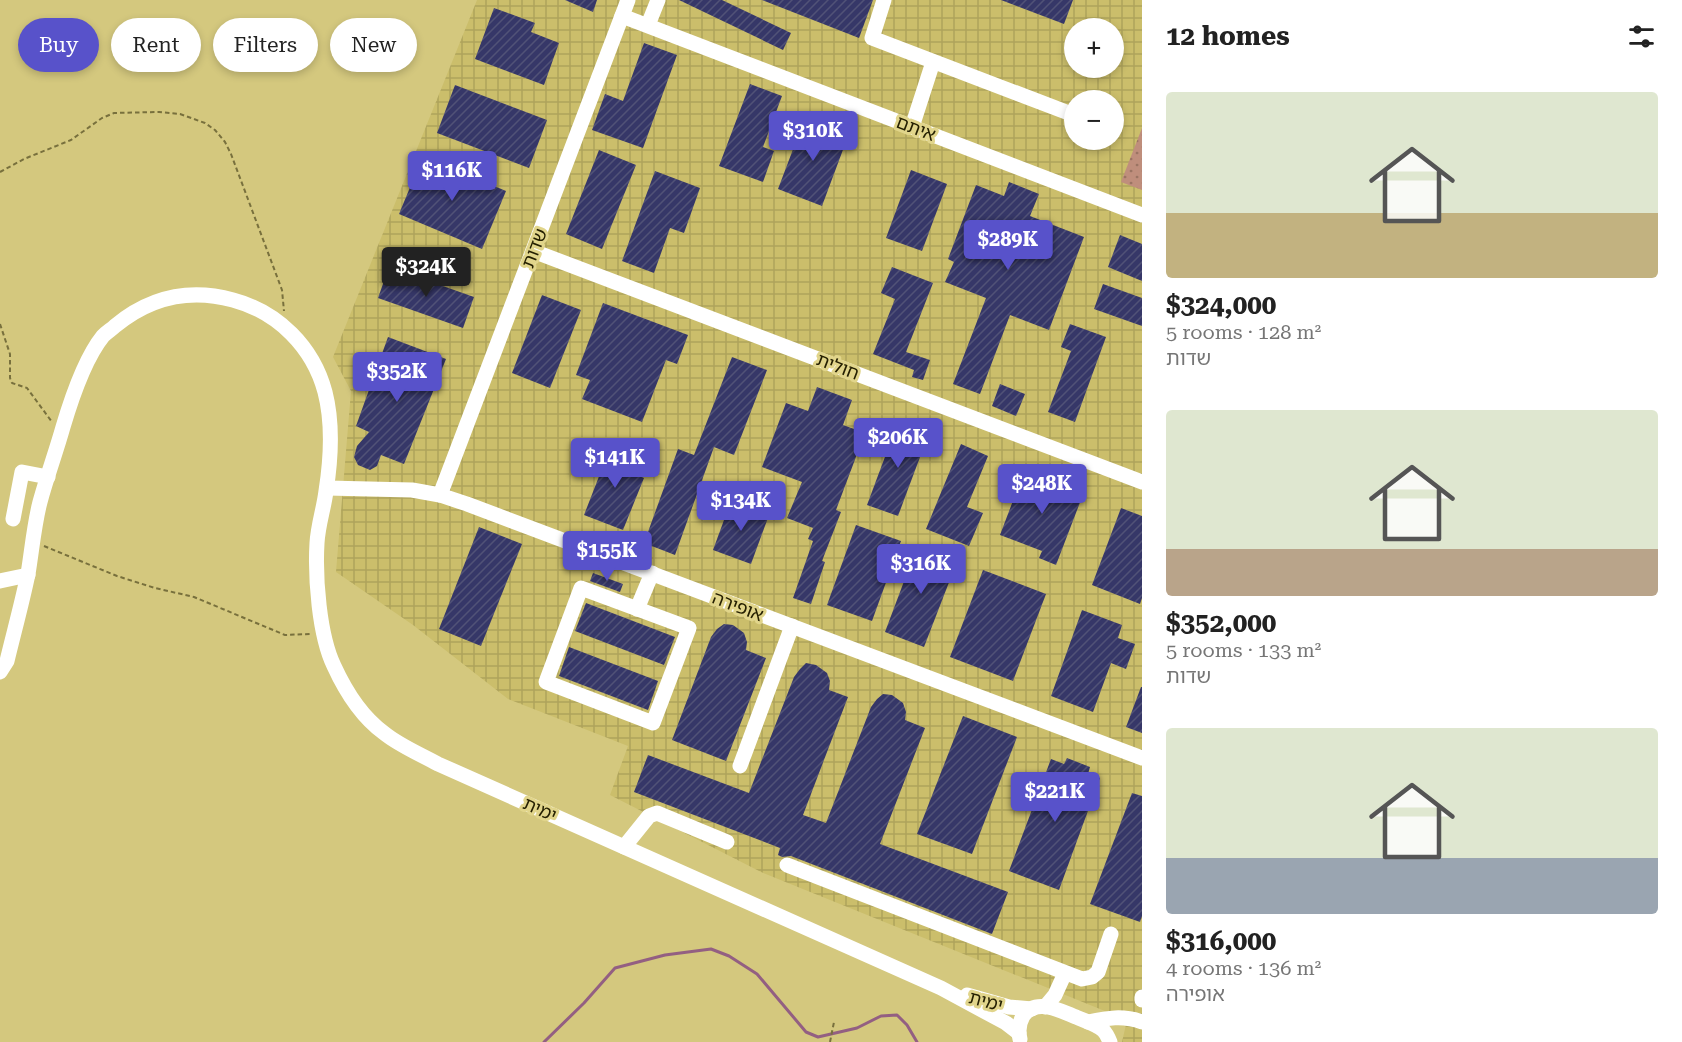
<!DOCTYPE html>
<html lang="en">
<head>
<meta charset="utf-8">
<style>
	:root { --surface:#fff; --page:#f6f6f6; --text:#222; --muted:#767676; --accent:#5852ca }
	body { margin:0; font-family:"Roboto Serif","Noto Sans Hebrew",serif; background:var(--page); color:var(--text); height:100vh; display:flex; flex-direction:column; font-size:22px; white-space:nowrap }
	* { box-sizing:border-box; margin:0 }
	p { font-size:20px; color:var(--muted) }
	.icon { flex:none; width:33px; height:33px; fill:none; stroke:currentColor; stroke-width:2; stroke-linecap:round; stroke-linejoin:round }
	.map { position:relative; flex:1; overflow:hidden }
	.panel { display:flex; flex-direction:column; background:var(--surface); width:540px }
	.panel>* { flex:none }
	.hud { position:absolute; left:18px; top:18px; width:570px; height:54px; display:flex; gap:12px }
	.buttons { position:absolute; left:1064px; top:18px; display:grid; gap:12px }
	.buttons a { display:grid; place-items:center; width:60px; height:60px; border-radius:50%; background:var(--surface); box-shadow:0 3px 9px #0003; font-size:30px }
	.price { position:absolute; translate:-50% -51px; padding:0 14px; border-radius:6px; background:var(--accent); color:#fff; font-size:20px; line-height:39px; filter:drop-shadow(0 2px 3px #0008) }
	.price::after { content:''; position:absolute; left:50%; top:36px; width:18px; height:14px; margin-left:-9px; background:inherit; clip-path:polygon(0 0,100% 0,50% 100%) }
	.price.on { background:#222; color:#fff }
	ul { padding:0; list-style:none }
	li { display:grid; align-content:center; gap:12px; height:318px; padding:0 24px }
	li span { display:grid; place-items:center; height:186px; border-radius:6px; color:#555 }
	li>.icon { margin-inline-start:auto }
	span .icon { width:108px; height:108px; fill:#fffc; stroke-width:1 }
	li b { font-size:26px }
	h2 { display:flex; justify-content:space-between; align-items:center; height:72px; padding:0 24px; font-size:26px }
	.tag { padding:0 21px; border-radius:27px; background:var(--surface); box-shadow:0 3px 9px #0003; font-size:21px; line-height:54px }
	.tag.on { background:var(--accent); color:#fff }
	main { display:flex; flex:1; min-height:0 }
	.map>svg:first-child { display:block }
	.industrial { fill:url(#industrial-grid); fill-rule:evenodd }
	.grass { fill:url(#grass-dots) }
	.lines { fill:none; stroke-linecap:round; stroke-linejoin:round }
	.stream { stroke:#935f82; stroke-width:3 }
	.building { fill:url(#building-hatch) }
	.path { stroke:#78703d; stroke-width:2; stroke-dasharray:4.5 3; stroke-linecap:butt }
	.minor { stroke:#fff; stroke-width:15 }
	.labels { text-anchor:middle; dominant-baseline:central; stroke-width:6; stroke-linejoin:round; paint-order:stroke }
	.street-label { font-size:18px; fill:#252002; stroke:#e1d58b }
</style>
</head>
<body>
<main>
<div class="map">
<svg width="1142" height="1042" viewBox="0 0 1142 1042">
	<defs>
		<pattern id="industrial-grid" width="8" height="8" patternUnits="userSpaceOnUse" patternTransform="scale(1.5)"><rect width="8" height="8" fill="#cbbe6b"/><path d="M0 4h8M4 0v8" fill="none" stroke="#aea35b"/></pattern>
		<pattern id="grass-dots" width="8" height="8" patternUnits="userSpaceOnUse" patternTransform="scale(1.5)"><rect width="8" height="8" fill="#bf8e7c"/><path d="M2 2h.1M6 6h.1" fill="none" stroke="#9b7463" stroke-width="1.8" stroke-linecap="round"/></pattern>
		<pattern id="building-hatch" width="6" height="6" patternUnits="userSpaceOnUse" patternTransform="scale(1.5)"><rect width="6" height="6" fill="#363768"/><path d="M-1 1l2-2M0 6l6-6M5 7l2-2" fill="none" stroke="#515277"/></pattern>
	</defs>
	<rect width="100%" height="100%" fill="#d4c87e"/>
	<path class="industrial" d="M477,0H1142V1042H1122L1127,1020L761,872L610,795L628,746L508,699L413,625L336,572L351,391L333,357ZM1074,28H1113V68H1074ZM1074,100H1113V140H1074Z"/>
	<path class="grass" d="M1142,128V190L1121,182Z"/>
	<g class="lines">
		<path class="stream" d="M544,1042L584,1003L615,968L665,955L711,949L729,956L757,974L806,1032L818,1037L857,1028L881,1016L897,1015L907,1025L917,1042"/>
	</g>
	<g class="building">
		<path d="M565,0H597L593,12Z"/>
		<path d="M679,0H722L791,33L783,50Z"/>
		<path d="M762,0H873L859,38Z"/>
		<path d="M1001,0H1073L1064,24Z"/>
		<path d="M494,8L535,23L531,32L559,43L544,85L475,59Z"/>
		<path d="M644,43L677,55L643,148L592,130L605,94L623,101Z"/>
		<path d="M750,84L782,96L763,147L774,151L763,182L719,166Z"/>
		<path d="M455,85L547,120L529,168L437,133Z"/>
		<path d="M806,115L828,123L825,131L847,139L822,206L778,189Z"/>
		<path d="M599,150L636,165L602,249L566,234Z"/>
		<path d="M423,156L506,191L482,249L399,214Z"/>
		<path d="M911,170L947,184L922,251L886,238Z"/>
		<path d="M655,171L700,188L684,233L670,228L654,273L622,261Z"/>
		<path d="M1009,182L1039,194L1030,216L1084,237L1049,330L1010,315L980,394L953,384L986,298L945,282L954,262L948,259L976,185L1004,196Z"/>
		<path d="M1120,235L1142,244V281L1108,267Z"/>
		<path d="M389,267L474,297L463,328L378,298Z"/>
		<path d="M892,267L933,283L906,352L930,360L923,380L912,377L914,370L873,354L895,299L881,293Z"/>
		<path d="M1103,284L1142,298V326L1094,309Z"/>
		<path d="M542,295L581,310L550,388L512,373Z"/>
		<path d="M603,303L688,335L677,364L666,360L642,422L582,399L590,380L576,375Z"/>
		<path d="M1070,324L1106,337L1075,422L1048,412L1071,351L1061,347Z"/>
		<path d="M388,337L446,359L404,464L381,455L377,466L370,470L358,465L354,457L357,446L369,432L356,426Z"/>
		<path d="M732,357L767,370L734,455L714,447L675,555L644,543L678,449L694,455Z"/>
		<path d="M1000,384L1025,394L1016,416L992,406Z"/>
		<path d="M817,387L852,400L843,425L865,433L836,510L841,512L822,561L825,562L811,604L793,598L813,541L808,539L813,528L787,518L802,482L762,467L786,403L808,411Z"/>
		<path d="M898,422L929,433L898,516L867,505Z"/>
		<path d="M612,443L635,452L627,471L644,478L623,530L584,515Z"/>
		<path d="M961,444L988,456L967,507L983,513L969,546L926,529Z"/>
		<path d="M1025,469L1084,492L1056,565L1039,558L1042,551L1000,535Z"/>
		<path d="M731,501L769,515L751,564L713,550Z"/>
		<path d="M1121,508L1142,516V598L1140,604L1092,585Z"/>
		<path d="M856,525L901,541L872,621L827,605Z"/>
		<path d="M479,527L522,544L481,646L439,629Z"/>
		<path d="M918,544L958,559L924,647L885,632Z"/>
		<path d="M983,570L1046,594L1013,681L950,657Z"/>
		<path d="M593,573L623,584L620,592L590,581Z"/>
		<path d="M586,603L675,637L664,665L575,631Z"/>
		<path d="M1082,610L1122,625L1118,638L1135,644L1126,669L1111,663L1093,712L1051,696Z"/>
		<path d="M724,624L733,625L744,633L747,642L746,650L766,658L726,761L672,740L711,637L717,629Z"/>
		<path d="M569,647L658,681L648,710L559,676Z"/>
		<path d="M806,663L816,665L827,673L830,681L829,690L848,697L803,815L826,823L871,707L877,699L883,694L892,695L903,703L906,712L905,720L925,728L880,844L1008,892L992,934L791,856L782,857L778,855L780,848L634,792L648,755L749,793L794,677L800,669Z"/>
		<path d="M1141,687H1142V733L1126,727Z"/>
		<path d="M963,716L1017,737L972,854L917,834Z"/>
		<path d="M1067,758L1090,767L1088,774L1100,778L1059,890L1009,871L1051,759L1064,764Z"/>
		<path d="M1132,793L1142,796V916L1140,922L1090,904Z"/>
	</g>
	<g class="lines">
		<g class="path">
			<path d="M0,172L24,159L71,140L102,118L114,113L159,112L180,114L205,123L215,130L225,142L231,154L282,290L284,311"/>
			<path d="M0,324L10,354V378L12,383L27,388L52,422"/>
			<path d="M44,546L117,576L155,588L194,597L285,635L310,634"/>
			<path d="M830,1042L834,1022"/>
		</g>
		<g class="minor">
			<path d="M884,0L872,38L1074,115"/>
			<path d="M622,16L1142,215"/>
			<path d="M648,25L658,0"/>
			<path d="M912,127L933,62"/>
			<path d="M533,251L1142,482"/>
			<path d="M327,488L412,490L440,495L467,504L1142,758"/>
			<path d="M440,495L628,0"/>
			<path d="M13,519L22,472L48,477"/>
			<path d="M0,581L28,575"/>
			<path d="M581,588L689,628L653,723L546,682Z"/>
			<path d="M637,609L652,573"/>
			<path d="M0,672L7,661C14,632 22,603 28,574C32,550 34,525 40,502C47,476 56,452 63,427C71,400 86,357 103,336C107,332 112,329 115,326C150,297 189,288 233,300C278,312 313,347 325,392C333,423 331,459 326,491C324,508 318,525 317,543C315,577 319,635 334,666C345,690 362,717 384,733C400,746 420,754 438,764L941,988L1006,1023L1019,1033"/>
			<path d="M740,766L792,626"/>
			<path d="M624,847L649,816L657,813L727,842"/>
			<path d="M787,865L1082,979L1092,977L1098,972L1111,934"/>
			<path d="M967,995L1009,1007L1032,1009"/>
			<path d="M1142,997V1000"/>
			<path d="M1045,1007L1055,995L1065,973"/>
			<path d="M1088,1022C1107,1018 1123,1015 1142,1022"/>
			<path d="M1020,1039C1018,1031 1019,1023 1023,1016C1036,997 1061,1011 1076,1017C1085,1021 1096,1024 1103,1030C1106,1033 1108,1037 1110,1042"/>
		</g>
	</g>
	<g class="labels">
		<g class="street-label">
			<text transform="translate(916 128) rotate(21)">איתם</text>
			<text transform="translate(534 248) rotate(-69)">שדות</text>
			<text transform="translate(838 366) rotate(21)">חולית</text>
			<text transform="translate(738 606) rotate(21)">אופירה</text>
			<text transform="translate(540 809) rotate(24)">ימית</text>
			<text transform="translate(986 1001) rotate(15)">ימית</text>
		</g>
	</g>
</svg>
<div class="buttons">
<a>+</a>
<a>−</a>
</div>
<b class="price" style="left:813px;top:162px">$310K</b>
<b class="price" style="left:452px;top:202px">$116K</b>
<b class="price" style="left:1008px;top:271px">$289K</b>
<b class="price on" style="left:426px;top:298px">$324K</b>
<b class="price" style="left:397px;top:403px">$352K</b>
<b class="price" style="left:898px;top:469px">$206K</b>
<b class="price" style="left:615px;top:489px">$141K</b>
<b class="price" style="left:1042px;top:515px">$248K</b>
<b class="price" style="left:741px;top:532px">$134K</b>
<b class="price" style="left:607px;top:582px">$155K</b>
<b class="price" style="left:921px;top:595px">$316K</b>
<b class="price" style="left:1055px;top:823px">$221K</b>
<div class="hud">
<a class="tag on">Buy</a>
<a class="tag">Rent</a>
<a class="tag">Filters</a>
<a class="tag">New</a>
</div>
</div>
<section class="panel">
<h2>12 homes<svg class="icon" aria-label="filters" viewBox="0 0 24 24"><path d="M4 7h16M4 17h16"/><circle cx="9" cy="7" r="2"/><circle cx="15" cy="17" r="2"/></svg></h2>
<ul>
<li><span style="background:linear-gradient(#dfe7d0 65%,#c2b280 0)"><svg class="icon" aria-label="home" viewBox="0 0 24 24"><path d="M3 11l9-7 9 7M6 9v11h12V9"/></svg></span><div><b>$324,000</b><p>5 rooms · 128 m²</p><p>שדות</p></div></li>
<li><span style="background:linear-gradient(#dfe7d0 75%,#b9a48a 0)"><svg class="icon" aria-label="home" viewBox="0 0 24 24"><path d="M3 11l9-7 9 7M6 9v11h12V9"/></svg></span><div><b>$352,000</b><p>5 rooms · 133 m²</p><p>שדות</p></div></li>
<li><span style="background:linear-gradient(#dfe7d0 70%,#9aa5b1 0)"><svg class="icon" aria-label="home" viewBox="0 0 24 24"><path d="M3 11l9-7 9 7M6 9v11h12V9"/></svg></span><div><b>$316,000</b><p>4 rooms · 136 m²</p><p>אופירה</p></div></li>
</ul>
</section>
</main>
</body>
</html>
